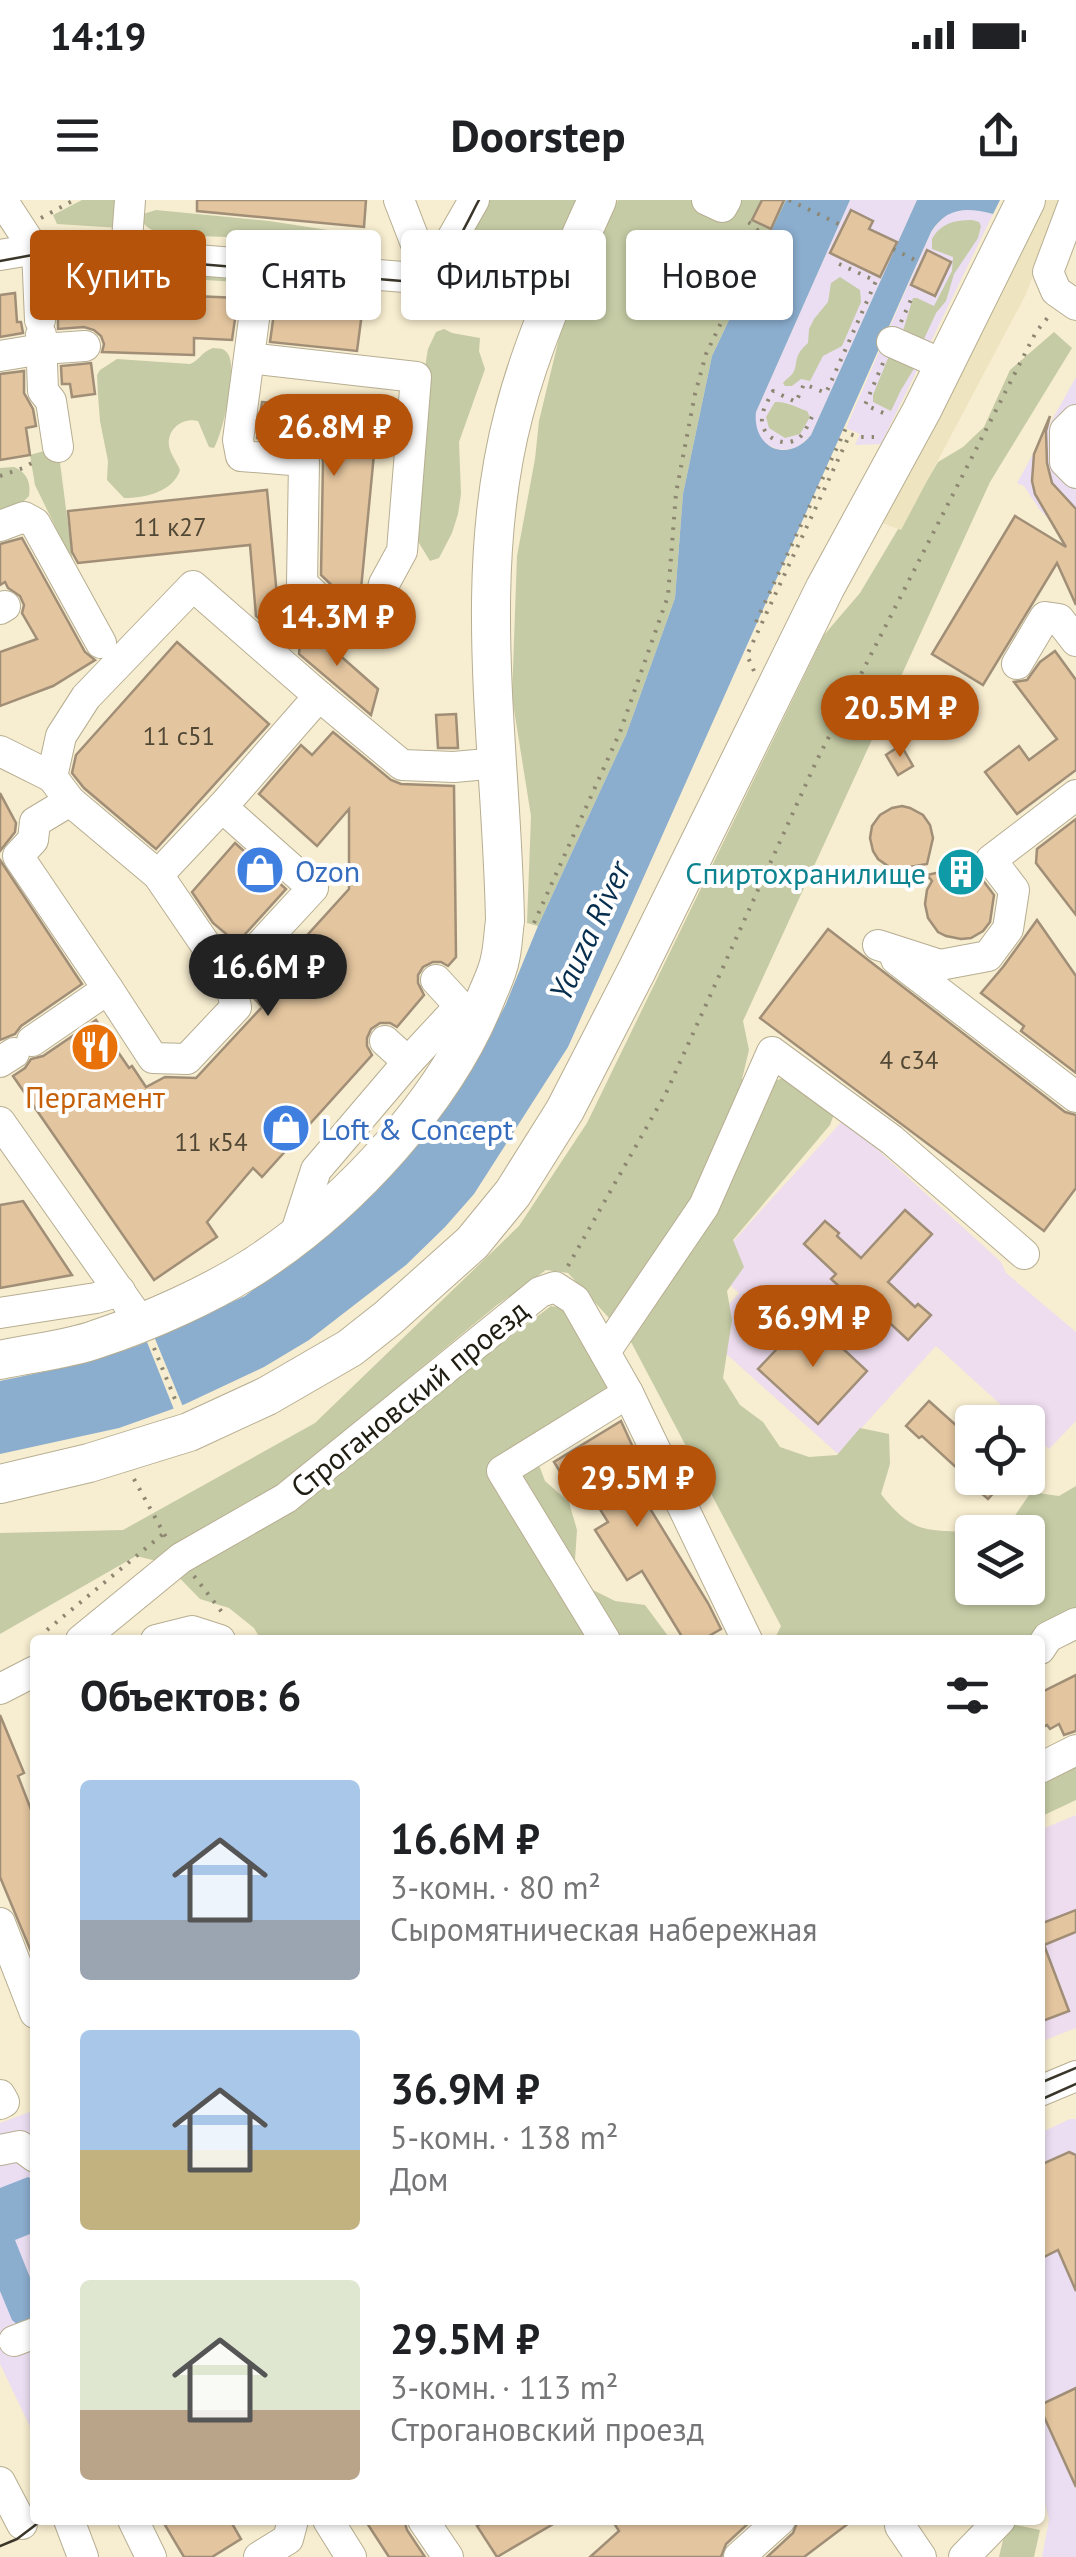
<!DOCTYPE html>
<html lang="ru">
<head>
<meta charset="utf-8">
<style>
	:root { --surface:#fff; --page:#f6f6f6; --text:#202124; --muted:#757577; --accent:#b45309 }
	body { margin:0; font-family:"PT Sans",sans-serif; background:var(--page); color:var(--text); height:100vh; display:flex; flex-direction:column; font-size:38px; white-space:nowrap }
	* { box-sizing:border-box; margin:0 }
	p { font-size:32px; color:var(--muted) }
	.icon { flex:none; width:55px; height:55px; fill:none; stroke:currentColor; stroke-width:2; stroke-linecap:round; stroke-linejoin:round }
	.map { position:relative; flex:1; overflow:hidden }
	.panel { position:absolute; left:30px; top:1435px; width:1015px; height:890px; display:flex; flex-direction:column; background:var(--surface); border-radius:10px; box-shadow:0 2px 8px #0004 }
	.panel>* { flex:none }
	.hud { position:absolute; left:30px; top:30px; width:1018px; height:90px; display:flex; gap:20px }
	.controls { position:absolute; left:955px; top:1205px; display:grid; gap:20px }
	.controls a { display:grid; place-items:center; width:90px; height:90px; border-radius:10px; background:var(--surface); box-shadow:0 2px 8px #0004; font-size:50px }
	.price { position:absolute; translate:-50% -85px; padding:0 22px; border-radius:35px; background:var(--accent); color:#fff; font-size:32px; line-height:65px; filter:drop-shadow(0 2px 5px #0008) }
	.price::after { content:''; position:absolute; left:50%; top:60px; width:30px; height:22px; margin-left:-15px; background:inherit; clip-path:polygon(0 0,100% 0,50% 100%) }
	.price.on { background:#222; color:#fff }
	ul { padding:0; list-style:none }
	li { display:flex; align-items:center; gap:30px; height:250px; padding:0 50px }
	li span { display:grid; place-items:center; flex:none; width:280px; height:200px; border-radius:10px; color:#555 }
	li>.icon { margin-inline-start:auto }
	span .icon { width:120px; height:120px; fill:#fffc; stroke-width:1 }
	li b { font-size:42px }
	h2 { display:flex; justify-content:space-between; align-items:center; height:120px; padding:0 50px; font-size:42px }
	.pill { padding:0 35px; border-radius:10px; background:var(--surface); box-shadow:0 2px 8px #0004; font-size:35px; line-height:90px }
	.pill.on { background:var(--accent); color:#fff }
	.status { display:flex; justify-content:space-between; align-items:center; height:70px; padding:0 50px; background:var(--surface); direction:ltr }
	.status svg { height:28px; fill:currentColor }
	header { display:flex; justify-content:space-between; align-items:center; height:130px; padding:0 50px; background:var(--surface); font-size:45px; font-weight:600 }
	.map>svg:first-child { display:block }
	.industrial { fill:#ebdef2 }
	.education { fill:#eeddef }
	.green { fill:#c5cba4 }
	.sand { fill:#eee4bf }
	.water { fill:#8badce }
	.pier { fill:#f7edd0 }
	.building { fill:#e3c59f; stroke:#a08e77; stroke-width:2.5 }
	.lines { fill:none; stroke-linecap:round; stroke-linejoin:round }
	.minor-casing { stroke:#b7ae92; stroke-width:32 }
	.major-casing { stroke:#b7ae92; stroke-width:40 }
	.path { stroke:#8d8772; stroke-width:4; stroke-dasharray:2.5 8; stroke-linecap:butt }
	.minor { stroke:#fff; stroke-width:30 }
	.major { stroke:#fff; stroke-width:38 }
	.tram { stroke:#3a3629; stroke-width:2.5 }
	.labels { text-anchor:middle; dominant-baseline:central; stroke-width:8; stroke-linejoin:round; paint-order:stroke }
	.number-label { font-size:25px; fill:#514735 }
	.shop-label { font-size:30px; fill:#366cbe; stroke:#fff; text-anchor:start }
	.culture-label { font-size:30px; fill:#0d838f; stroke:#fff; text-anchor:end }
	.food-label { font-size:30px; fill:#c56008; stroke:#fff }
	.street-label { font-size:30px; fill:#201d12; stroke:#fff }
	.water-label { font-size:32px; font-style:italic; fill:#062e4e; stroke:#fff }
</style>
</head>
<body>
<div class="status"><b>14:19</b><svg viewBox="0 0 49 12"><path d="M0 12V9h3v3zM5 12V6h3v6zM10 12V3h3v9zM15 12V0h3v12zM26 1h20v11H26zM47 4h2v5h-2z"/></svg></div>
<header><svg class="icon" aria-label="menu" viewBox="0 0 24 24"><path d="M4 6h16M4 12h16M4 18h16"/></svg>Doorstep<svg class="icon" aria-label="share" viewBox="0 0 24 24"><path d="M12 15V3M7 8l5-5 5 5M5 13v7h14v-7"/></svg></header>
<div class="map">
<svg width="1076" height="2357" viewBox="0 0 1076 2357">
	<rect width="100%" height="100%" fill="#f7edd0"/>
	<g class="industrial">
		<path d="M850,0H917L811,235L797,248L780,250L768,245L760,238L754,226L756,212Z"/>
		<path d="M971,8L993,14L881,244L855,245L860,234L846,228L931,32L944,16L954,11Z"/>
		<path d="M1076,177V347L1040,310L1024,286L1017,283Z"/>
		<path d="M35,1910V2237L0,2164V1923Z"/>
		<path d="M1070,1919H1076V2357H1042L1049,2320L1040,2283V1933Z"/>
	</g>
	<g class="education">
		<path d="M844,919L1001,1062L1006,1073L1076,1132V1221L1049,1249L1028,1230V1222H1020L936,1146L838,1254L703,1133L739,1093L710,1067Z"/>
		<path d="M1076,1615V1828L1040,1842V1630Z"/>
	</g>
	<g class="green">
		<path d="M82,0H123L120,28L57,24L53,15Z"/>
		<path d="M486,0H580C572,16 561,46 551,59C535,79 486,69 463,67L457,52Z"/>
		<path d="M618,0H786L712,156L683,294L675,398L626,535L538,726L527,723L531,616L512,497L517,356L535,259L539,221L567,105L599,33Z"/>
		<path d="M156,10L269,21L341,32H364L369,35L371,40L368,46H363L286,39L168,35C157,33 142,28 140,15Z"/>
		<path d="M972,20L979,22L981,26L978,38L954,74L946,101L936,113L924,139L918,162L901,190L891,211L873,202V195L893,146L902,134L913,98H917L934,106L952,71L953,57L932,49V39C941,23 955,20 972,20Z"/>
		<path d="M55,62L251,75V83L54,70Z"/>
		<path d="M840,77L860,90L861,102L842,146L823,156L810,181L801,179L792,186H785L783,183C786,179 790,177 793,173C799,163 792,157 808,143L809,129L814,119L828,102L831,83Z"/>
		<path d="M444,129L452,133L480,138L479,151L485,169L459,242L461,294L458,314L452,333L439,358L430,361L416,338L421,273L425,256L422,185L428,149L436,132Z"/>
		<path d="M1054,132L1072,148L990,282L743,821L749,850L742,879L771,882L799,873L837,906L830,925L733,1040L744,1067L727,1091L732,1120L723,1178L740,1205L763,1222L780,1247L809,1257L837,1255L860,1228L889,1234L890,1264L881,1294C913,1335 927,1330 975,1332H972V1388H1028V1332H989L1014,1317L1031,1292L1059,1296L1076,1286V1407L1040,1425L1029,1440H774L781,1426L631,1142L568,1073L546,1070L497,1105L317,1254L327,1275L551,1106L594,1114L618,1165L606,1191L532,1247L545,1281L569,1302L577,1330L575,1360L589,1388L615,1401L645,1405L671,1440H261L254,1428L229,1408L200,1399L165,1363L136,1356L0,1434V1333L123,1330L315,1223L519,1026L587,923L824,435L860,393L938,262L963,247L984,227L1010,170Z"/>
		<path d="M213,148C220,149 223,147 228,154C238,168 223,233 214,248L209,247L198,221C184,217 167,228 169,245C169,252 177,262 180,270C173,292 145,298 124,298L107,280L108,261L100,221L98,195L97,175L100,170L117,159L190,164C199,161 201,152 213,148Z"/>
		<path d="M775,202C786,201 796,207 807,211L810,217L800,234L785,238L769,228L766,217Z"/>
		<path d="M58,247L73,363L35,285L30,255Z"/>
		<path d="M14,267C27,272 31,283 29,296L23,302L0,311V268Z"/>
		<path d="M1076,1563V1600L1040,1617V1580Z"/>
		<path d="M1007,2323L1040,2330L1034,2357H999Z"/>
	</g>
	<path class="sand" d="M1039,0H1061L1026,94L901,330L877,321Z"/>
	<g class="water">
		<path d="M786,0H850L756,212C752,248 788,264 811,235L917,0H1000L993,14C966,7 947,7 931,32L568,847L474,994L445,1027L406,1065L309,1140L264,1167L181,1206L119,1228L0,1254V1181L71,1166L137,1146L245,1096L323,1038L349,1016L407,957L448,905L478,856L505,806L538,726L626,535L675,398L683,294L712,156Z"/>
		<path d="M28,1977L35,1981V2032L15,2040L35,2090V2124L19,2126L12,2120L0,2091V1988Z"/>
	</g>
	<path class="pier" d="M153,1134L184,1209L175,1212L145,1137Z"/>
	<g class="building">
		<path d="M197,0H366L364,27L197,11Z"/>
		<path d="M762,0H784L771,29L752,20Z"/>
		<path d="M851,10L873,21L869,29L897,42L880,77L830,53Z"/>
		<path d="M927,50L951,62L935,96L911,85Z"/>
		<path d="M58,90L238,98L232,140L194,138V155L102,152L104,144L101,136L94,130L84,127L58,129Z"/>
		<path d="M15,93L17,122H21L23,133L0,137V95Z"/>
		<path d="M336,102L363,105L357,151L270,142L275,106L334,113Z"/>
		<path d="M91,163L95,194L72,197L70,184H62L61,166Z"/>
		<path d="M24,171V193L33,209L36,226L26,228L30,255L0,260V174Z"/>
		<path d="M262,202L359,211L368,213L373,218L376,233L361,389L350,386L343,396L321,375L323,261L321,253L315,246L306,242L257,238Z"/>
		<path d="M1050,216L1046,231L1047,263L1052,283L1076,309V405L1057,363L983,485L932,454L1015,316L1066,347L1035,294L1032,281L1034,254Z"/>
		<path d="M267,290L281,438L256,416L250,345L78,363L72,352L68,311Z"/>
		<path d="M22,338L85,452L95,460L53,486L0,506V452L37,439L22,413L24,405L20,396L8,388L5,382L0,385V344Z"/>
		<path d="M302,422L378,489L371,515L299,454Z"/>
		<path d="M177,442L269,524L156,649L84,588L72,573L76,555Z"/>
		<path d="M1055,451L1076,480V570L1017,614L985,572L1019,546L1029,560L1057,539L1014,482L1027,480L1040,462Z"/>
		<path d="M456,514L458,548H438L436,515Z"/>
		<path d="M333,532L391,580L401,584L454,586L456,757L448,766L441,762H433L423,767L418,775V783L424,795L397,827L390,823H380L371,829L367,838V846L372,855L262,977L253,968L207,1022L217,1037L154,1080L13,876L25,868L31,859L43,856L96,820L129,868L132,866L146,887L165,877L196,878L262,807L252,796L349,689V609L317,646L259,594L301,545L312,555Z"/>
		<path d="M901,545L913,566L898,575L886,555Z"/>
		<path d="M0,593L16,623L15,632L0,651Z"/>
		<path d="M902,606L910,608L923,615L930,625L933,638L927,664L898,669L888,666L878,659L873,651L870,638L872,626L880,615L892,608Z"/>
		<path d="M1076,619V715L1036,663L1037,649Z"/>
		<path d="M235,643L286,689L237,743L213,723L192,692Z"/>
		<path d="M0,660L82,784L21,826L15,834L0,840Z"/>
		<path d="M962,667L976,671L994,695L990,722L983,731L971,738L961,739L946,736L938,732L928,718L925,704L927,690L932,681L927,675Z"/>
		<path d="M1037,720L1076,776V873L1021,831L1024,826L981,793L1003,767Z"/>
		<path d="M828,729L1065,912L1076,915V988L1044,1031L760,818Z"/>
		<path d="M23,1001L72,1075L0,1088V1005Z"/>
		<path d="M905,1010L932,1034L888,1082L915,1107L918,1104L931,1115L908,1140L878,1112L873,1117L831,1079L836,1074L804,1044L825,1021L839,1033L837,1036L861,1058Z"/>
		<path d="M808,1116L867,1171L818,1224L758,1169Z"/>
		<path d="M929,1201L959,1228L964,1222L972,1229V1282L922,1236L919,1238L906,1226Z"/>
		<path d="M621,1221L636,1254L622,1263L708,1403L721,1429L702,1440H684L642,1371L627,1380L595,1330L608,1322L585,1285L573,1293L554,1262Z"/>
		<path d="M980,1278H1007L988,1299L973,1286Z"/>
		<path d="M1076,1475V1531L1064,1535L1059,1524L1050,1529L1047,1525L1040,1528V1493Z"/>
		<path d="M0,1515L24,1573L18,1576L35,1620V1761L0,1677Z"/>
		<path d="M1076,1710V1732L1044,1745L1069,1811L1040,1822V1724Z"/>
		<path d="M1069,1952L1076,1955V2091L1058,2050L1040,2059V1965Z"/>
		<path d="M1076,2188V2287L1040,2208V2205Z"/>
		<path d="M162,2320H230L241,2339L212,2357H184Z"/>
		<path d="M365,2320H404L407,2330L425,2357H389Z"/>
		<path d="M487,2320H560L497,2357L477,2326Z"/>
		<path d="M612,2320H752L726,2344L721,2357H590L619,2331Z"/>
		<path d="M798,2320H853L804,2357H767L793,2333Z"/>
	</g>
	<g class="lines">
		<g class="minor-casing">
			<g id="minor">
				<path d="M2,0L34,49"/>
				<path d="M399,0L428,75"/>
				<path d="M707,0L722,7L726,0"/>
				<path d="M1075,0L1048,72L1056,91L1076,105"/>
				<path d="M37,49L40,120"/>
				<path d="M126,53L130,0"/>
				<path d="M0,55L37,49H63L537,88L550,86L563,75"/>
				<path d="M426,78L438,63L474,0"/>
				<path d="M41,135L43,191L51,201L58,247"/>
				<path d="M892,142L944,165"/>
				<path d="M0,156L42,149L85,146"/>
				<path d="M249,158L416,177L402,351L384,384L374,422L337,417L302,383L304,261L241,256L238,240L256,104L259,63"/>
				<path d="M1076,220L1065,231V262L1076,273"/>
				<path d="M0,326L24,317L35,323L101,443"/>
				<path d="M0,409L5,406"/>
				<path d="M1017,464L1045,417L1059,419L1076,441"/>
				<path d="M0,551L52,577"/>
				<path d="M70,601L35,622L33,640L18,656L108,789"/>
				<path d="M222,607L319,496L402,565L454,567L498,563"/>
				<path d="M158,675L222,607L313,688L229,779"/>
				<path d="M878,745L940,765L988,756L1008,729L1014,690L991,660L1076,595"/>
				<path d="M896,759L1076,897"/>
				<path d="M436,780L460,806"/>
				<path d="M32,841L108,789L153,858L187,859L236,807L229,779L158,675L70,601L52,577L61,536L86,497L193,386L319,496"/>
				<path d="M385,841L408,862"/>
				<path d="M0,862L14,853"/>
				<path d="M0,922L141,1122"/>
				<path d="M294,1038L316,970L408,862L460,806L480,813"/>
				<path d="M0,1113L96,1098L120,1091"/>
				<path d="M605,1152L704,1006L772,852L892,940L1024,1054"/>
				<path d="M81,1440L181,1358L286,1298L540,1092L555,1087L575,1100L628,1193L747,1440"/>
				<path d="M156,1440L192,1431L220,1440"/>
				<path d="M605,1440L502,1271L628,1193"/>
				<path d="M1040,1449L1048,1437L1076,1423"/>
				<path d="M0,1489L35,1471"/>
				<path d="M1040,1568L1076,1550"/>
				<path d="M0,1723L35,1813"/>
				<path d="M1040,1891L1076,1876"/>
				<path d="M0,1895L4,1902L0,1904"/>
				<path d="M0,1950L20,1946L35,1957"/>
				<path d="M14,2141L35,2133"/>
				<path d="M0,2282L22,2324"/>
				<path d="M69,2320L83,2357"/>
				<path d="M133,2320L151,2357"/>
				<path d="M328,2320L351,2357"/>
				<path d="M423,2320L448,2357"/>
				<path d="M900,2320V2326L921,2357"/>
				<path d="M259,2357L288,2339L293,2320"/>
				<path d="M739,2357L780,2320"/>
				<path d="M964,2357L1000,2320"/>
			</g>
		</g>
		<g class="major-casing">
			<g id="major">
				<path d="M0,1160C32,1153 67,1150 97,1139C149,1122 211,1094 256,1065C349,1004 447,899 487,795C492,783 498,771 500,759C503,747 503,734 505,721C502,552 470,379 514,213C533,139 566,69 597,0"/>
				<path d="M0,1284L89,1263L189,1232L267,1196L350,1148L388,1118L472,1043L513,993L565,910L637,770L825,388L922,210L1026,0"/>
			</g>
		</g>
		<g class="path">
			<path d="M789,0L843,26"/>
			<path d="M41,18L74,0"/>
			<path d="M893,49L921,63"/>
			<path d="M476,50L530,54"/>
			<path d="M901,122L913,95"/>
			<path d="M883,163L865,205L886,214V215"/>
			<path d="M812,217C808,224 805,233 799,238C785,248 764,239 762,222C761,211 768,201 773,191L796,202L804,184L826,193L876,81L837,63"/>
			<path d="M0,276L23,268L37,260"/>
			<path d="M756,422L846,228"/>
			<path d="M754,471L747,455L850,234L858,237H874"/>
			<path d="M534,723L620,532L668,396L676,293L695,194L706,154L760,42C761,29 753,25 743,19"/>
			<path d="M568,1066L666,893L816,562L1036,132L1049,116"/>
			<path d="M154,1148L177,1204"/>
			<path d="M134,1279L168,1341"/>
			<path d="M194,1376L225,1416"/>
			<path d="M50,1440L47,1430L163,1334"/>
		</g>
		<use href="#minor" class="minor"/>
		<use href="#major" class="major"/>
		<g class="tram">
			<path d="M0,61L38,54L102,56L402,81C410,81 420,82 427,78C447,68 468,20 479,0"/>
			<path d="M1040,1883L1076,1868"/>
			<path d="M1040,1900L1076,1884"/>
			<path d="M0,2346L17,2339L42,2320"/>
		</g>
	</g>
	<defs>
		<g id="shop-disc" transform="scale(2.5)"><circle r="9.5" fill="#3f7fe0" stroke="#fff"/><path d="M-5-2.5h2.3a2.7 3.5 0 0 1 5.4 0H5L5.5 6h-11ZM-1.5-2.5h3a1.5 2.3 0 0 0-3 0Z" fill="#fff"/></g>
		<g id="building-disc" transform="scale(2.5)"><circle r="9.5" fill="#0f9aa8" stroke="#fff"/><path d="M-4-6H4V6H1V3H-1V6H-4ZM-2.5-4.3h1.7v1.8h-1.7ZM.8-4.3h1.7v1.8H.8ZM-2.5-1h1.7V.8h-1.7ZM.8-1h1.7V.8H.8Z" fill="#fff"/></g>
		<g id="restaurant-disc" transform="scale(2.5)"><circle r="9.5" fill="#e8710a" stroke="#fff"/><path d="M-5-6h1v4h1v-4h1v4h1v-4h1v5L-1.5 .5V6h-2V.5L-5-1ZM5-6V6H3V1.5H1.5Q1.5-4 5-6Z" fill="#fff"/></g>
	</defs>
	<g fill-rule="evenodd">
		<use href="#shop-disc" x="260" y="670"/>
		<use href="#building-disc" x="961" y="672"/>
		<use href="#restaurant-disc" x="95" y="847"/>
		<use href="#shop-disc" x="286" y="928"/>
	</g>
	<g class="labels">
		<g class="number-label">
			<text x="170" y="327">11 к27</text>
			<text x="179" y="536">11 с51</text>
			<text x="909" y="860">4 с34</text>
			<text x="211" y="942">11 к54</text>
		</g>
		<g class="shop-label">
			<text x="295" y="670">Ozon</text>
			<text x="321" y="928">Loft &amp; Concept</text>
		</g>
		<g class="culture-label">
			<text x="926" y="672">Спиртохранилище</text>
		</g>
		<g class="food-label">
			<text x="95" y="896">Пергамент</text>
		</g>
		<g class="street-label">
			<text transform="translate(409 1198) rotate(-39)">Строгановский проезд</text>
		</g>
		<g class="water-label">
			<text transform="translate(589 731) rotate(-65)">Yauza River</text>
		</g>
	</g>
</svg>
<div class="controls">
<a><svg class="icon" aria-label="locate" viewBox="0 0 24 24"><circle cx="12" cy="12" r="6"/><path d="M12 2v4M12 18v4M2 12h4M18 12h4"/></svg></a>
<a><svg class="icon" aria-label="layers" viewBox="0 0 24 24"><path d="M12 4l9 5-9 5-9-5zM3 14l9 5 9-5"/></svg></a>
</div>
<b class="price" style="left:334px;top:279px">26.8M ₽</b>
<b class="price" style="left:337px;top:469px">14.3M ₽</b>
<b class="price" style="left:900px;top:560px">20.5M ₽</b>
<b class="price on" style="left:268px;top:819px">16.6M ₽</b>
<b class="price" style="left:813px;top:1170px">36.9M ₽</b>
<b class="price" style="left:637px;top:1330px">29.5M ₽</b>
<div class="hud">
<a class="pill on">Купить</a>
<a class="pill">Снять</a>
<a class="pill">Фильтры</a>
<a class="pill">Новое</a>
</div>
<section class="panel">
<h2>Объектов: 6<svg class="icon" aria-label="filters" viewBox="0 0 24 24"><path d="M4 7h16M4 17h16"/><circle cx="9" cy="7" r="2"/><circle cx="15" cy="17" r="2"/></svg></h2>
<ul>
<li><span style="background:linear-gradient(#a9c7e8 70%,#9aa5b1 0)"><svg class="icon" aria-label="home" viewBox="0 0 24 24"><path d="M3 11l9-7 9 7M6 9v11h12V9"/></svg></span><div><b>16.6M ₽</b><p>3-комн. · 80 m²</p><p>Сыромятническая набережная</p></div></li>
<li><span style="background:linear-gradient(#a9c7e8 60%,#c2b280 0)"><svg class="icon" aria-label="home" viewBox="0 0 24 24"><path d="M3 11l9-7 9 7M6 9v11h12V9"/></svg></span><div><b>36.9M ₽</b><p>5-комн. · 138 m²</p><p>Дом</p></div></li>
<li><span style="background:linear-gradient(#dfe7d0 65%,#b9a48a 0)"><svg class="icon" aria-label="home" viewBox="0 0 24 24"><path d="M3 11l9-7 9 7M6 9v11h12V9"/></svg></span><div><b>29.5M ₽</b><p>3-комн. · 113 m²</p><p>Строгановский проезд</p></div></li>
</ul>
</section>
</div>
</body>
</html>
